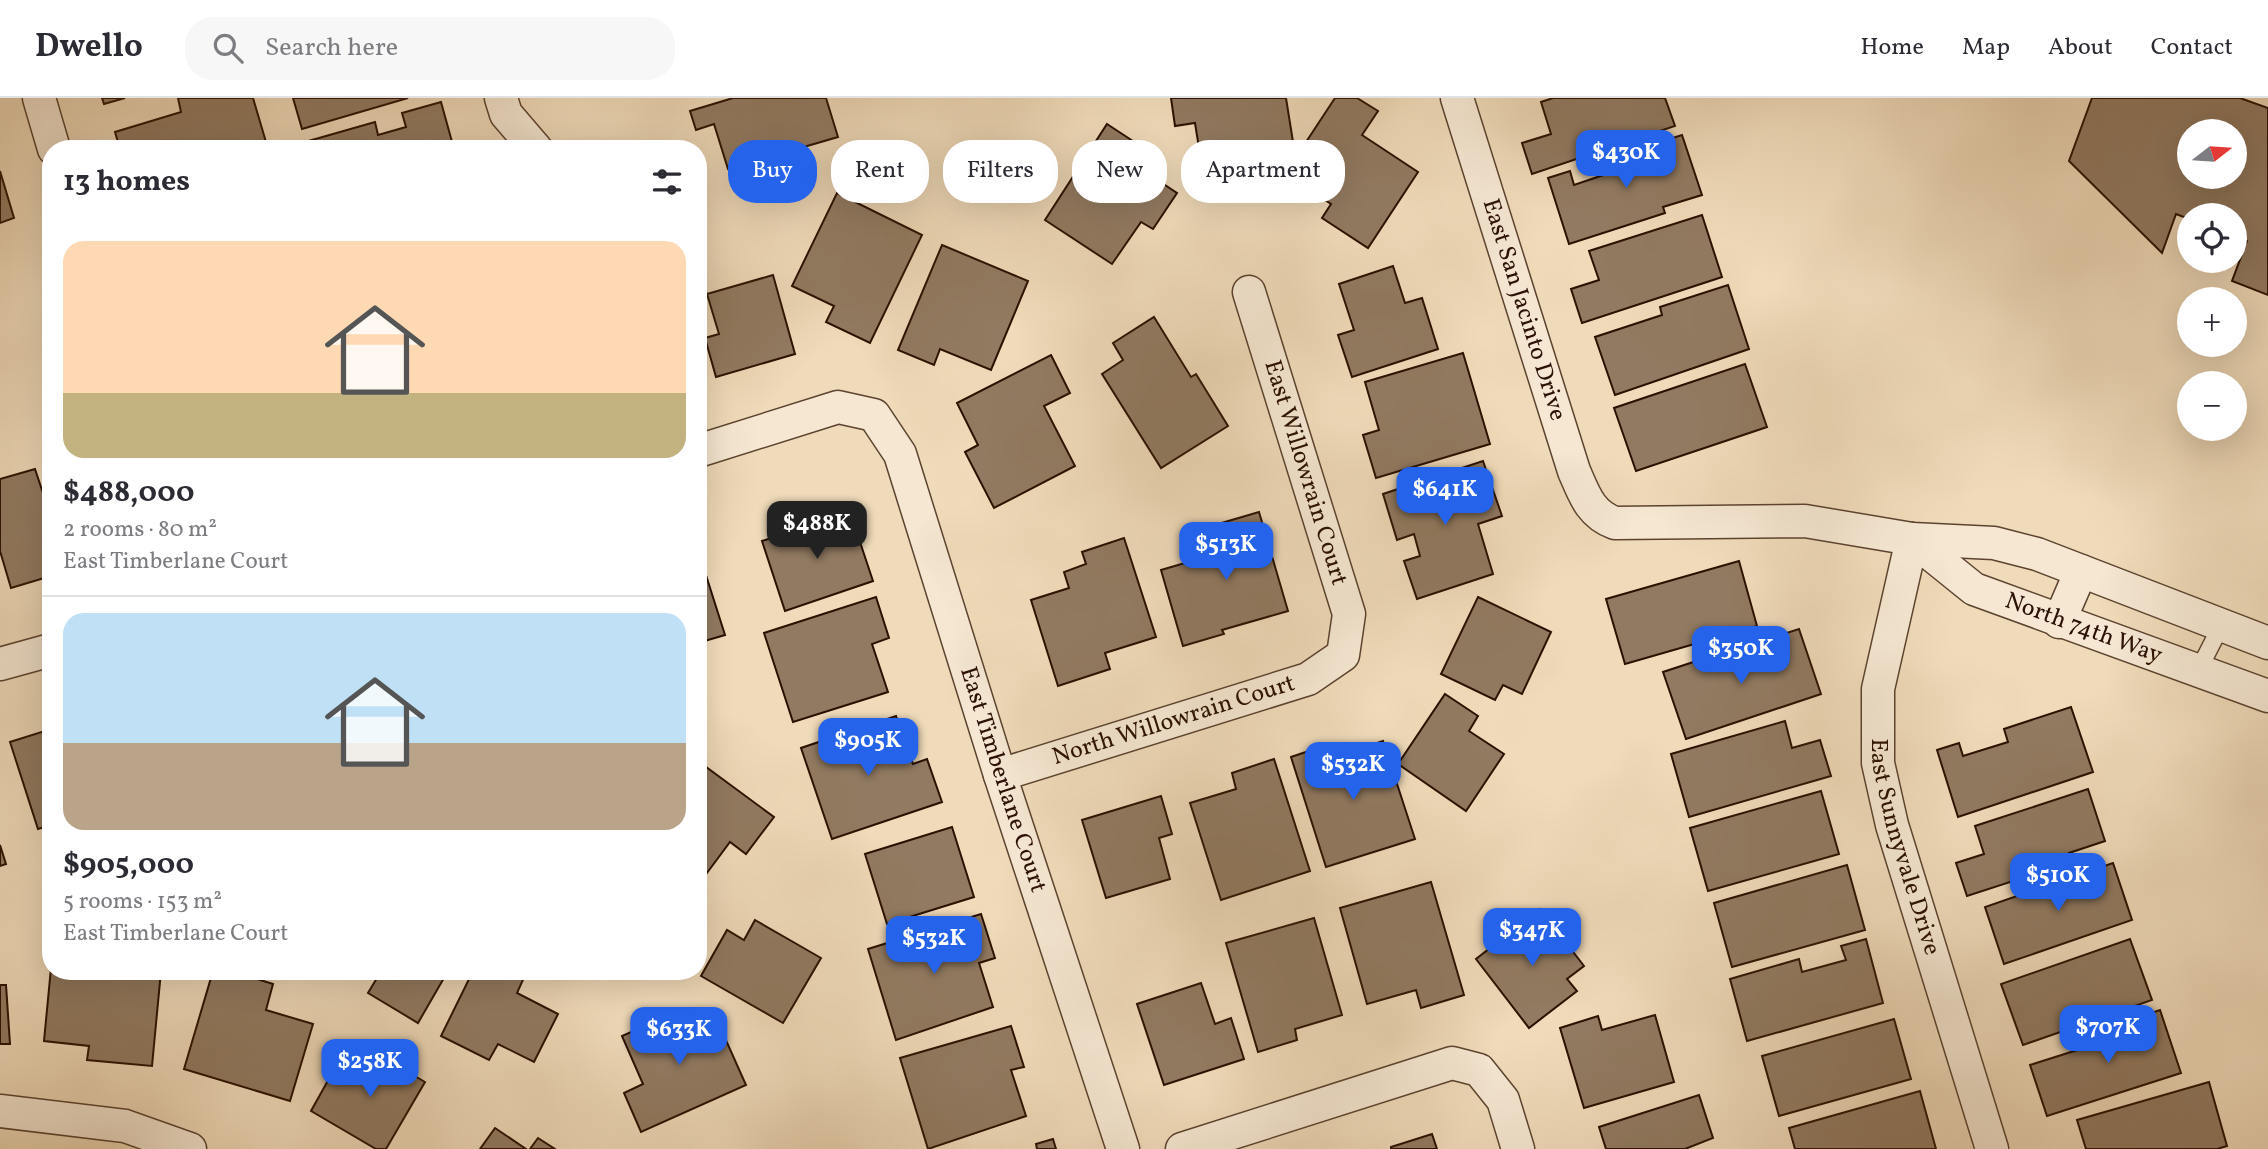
<!DOCTYPE html>
<html lang="en">
<head>
<meta charset="utf-8">
<style>
	:root { --surface:#fff; --page:#f7f7f7; --text:#2b2b33; --muted:#7c7c81; --line:#e1e1e2; --accent:#2563eb }
	body { margin:0; font-family:Vollkorn,serif; background:var(--page); color:var(--text); height:100vh; display:flex; flex-direction:column; font-size:26px; white-space:nowrap }
	* { box-sizing:border-box; margin:0 }
	p { font-size:23px; color:var(--muted) }
	.icon { flex:none; width:38px; height:38px; fill:none; stroke:currentColor; stroke-width:2; stroke-linecap:round; stroke-linejoin:round }
	.map { position:relative; flex:1; overflow:hidden }
	.drawer { position:absolute; left:42px; top:42px; width:665px; height:840px; display:flex; flex-direction:column; background:var(--surface); border-radius:28px; box-shadow:0 7px 28px #0002 }
	.drawer>* { flex:none }
	.top-card { position:absolute; left:728px; top:42px; width:665px; height:63px; display:flex; gap:14px }
	.needle { width:46px; rotate:73deg }
	.buttons { position:absolute; left:2177px; top:21px; display:grid; gap:14px }
	.buttons a { display:grid; place-items:center; width:70px; height:70px; border-radius:50%; background:var(--surface); box-shadow:0 7px 28px #0002; font-size:35px }
	.price { position:absolute; translate:-50% -60px; padding:0 16px; border-radius:14px; background:var(--accent); color:#fff; font-size:23px; line-height:46px; filter:drop-shadow(0 2px 4px #0008) }
	.price::after { content:''; position:absolute; left:50%; top:42px; width:21px; height:16px; margin-left:-10px; background:inherit; clip-path:polygon(0 0,100% 0,50% 100%) }
	.price.on { background:#222; color:#fff }
	ul { padding:0; list-style:none }
	li { display:grid; align-content:center; gap:14px; height:371px; padding:0 21px }
	li+li { border-top:2px solid var(--line) }
	li span { display:grid; place-items:center; height:217px; border-radius:21px; color:#555 }
	li>.icon { margin-inline-start:auto }
	span .icon { width:126px; height:126px; fill:#fffc; stroke-width:1 }
	li b { font-size:30px }
	h2 { display:flex; justify-content:space-between; align-items:center; height:84px; padding:0 21px; font-size:30px }
	.pill { padding:0 24px; border-radius:28px; background:var(--surface); box-shadow:0 7px 28px #0002; font-size:24px; line-height:63px }
	.pill.on { background:var(--accent); color:#fff }
	header { display:flex; align-items:center; gap:42px; box-sizing:border-box; height:98px; padding:0 35px; background:var(--surface); border-bottom:2px solid var(--line) }
	header strong { font-size:33px }
	nav { display:flex; gap:38px; margin-inline-start:auto; font-size:24px }
	.search { width:490px; height:63px; background:var(--page); display:flex; align-items:center; gap:18px; box-sizing:border-box; padding:0 24px; border-radius:28px; color:var(--muted); font-size:26px }
	.map>svg:first-child { display:block }
	.building { fill:#917a61; stroke:#2b1101; stroke-width:2; fill-rule:evenodd }
	.lines { fill:none; stroke-linecap:round; stroke-linejoin:round }
	.service-casing { stroke:#5c432f; stroke-width:19 }
	.minor-casing { stroke:#5c432f; stroke-width:35 }
	.service { stroke:#f5e7d2; stroke-width:16 }
	.minor { stroke:#f5e7d2; stroke-width:32 }
	.labels { text-anchor:middle; dominant-baseline:central; stroke-width:7; stroke-linejoin:round; paint-order:stroke }
	.street-label { font-size:24px; fill:#2b1101; stroke:#f5e7d2 }
</style>
</head>
<body>
<header>
<strong>Dwello</strong>
<div class="search"><svg class="icon" aria-label="search" viewBox="0 0 24 24"><circle cx="10" cy="10" r="6"/><path d="M15 15l6 6"/></svg>Search here</div>
<nav><a>Home</a><a>Map</a><a>About</a><a>Contact</a></nav>
</header>
<div class="map">
<svg width="2268" height="1051" viewBox="0 0 2268 1051">
	<rect width="100%" height="100%" fill="#efdab9"/>
	<filter id="stains"><feTurbulence type="fractalNoise" baseFrequency=".00286" numOctaves="4"/><feColorMatrix values="0 0 0 0 .2 0 0 0 0 .09 0 0 0 0 .02 0 0 0 .5 -.17"/></filter>
	<radialGradient id="worn" r=".72"><stop offset=".6" stop-color="#630" stop-opacity="0"/><stop offset="1" stop-color="#630" stop-opacity=".3"/></radialGradient>
	<g class="building">
		<path d="M102,0H125L104,6Z"/>
		<path d="M178,0H253L266,44L243,51H120L115,34L181,14Z"/>
		<path d="M293,0H408L302,31Z"/>
		<path d="M733,0H826L838,39L728,71L714,26L696,32L690,13Z"/>
		<path d="M1171,0H1286L1294,50L1245,57L1247,69L1203,75L1195,25L1175,28Z"/>
		<path d="M1335,0H1357L1378,13L1362,37L1418,74L1368,150L1322,120L1331,106L1285,76Z"/>
		<path d="M1553,0H1665L1675,28L1532,76L1522,45L1551,36L1541,4Z"/>
		<path d="M2092,0H2240L2268,10V197L2232,183L2247,143L2235,138V117H2189V121L2176,116L2162,155L2069,63ZM2189,33H2235V79H2189Z"/>
		<path d="M441,4L454,51H307L305,44L375,24L378,37L406,29L402,15Z"/>
		<path d="M1107,26L1145,51L1135,67L1177,95L1153,131L1141,124L1112,166L1045,122Z"/>
		<path d="M1682,37L1702,97L1663,109L1665,115L1569,146L1548,80L1570,73L1574,87L1618,72L1614,59Z"/>
		<path d="M0,73L14,120L0,125Z"/>
		<path d="M837,95L922,137L870,245L826,224L834,208L792,188Z"/>
		<path d="M1702,117L1722,179L1582,225L1571,191L1599,182L1589,153Z"/>
		<path d="M942,147L1028,183L991,272L940,251L934,267L898,252Z"/>
		<path d="M1393,168L1405,205L1422,200L1438,251L1352,279L1338,237L1354,232L1339,186Z"/>
		<path d="M773,177L795,256L716,279L705,240L719,236L707,196Z"/>
		<path d="M1728,187L1749,251L1615,297L1595,239L1662,217L1660,209Z"/>
		<path d="M1154,219L1191,279L1196,276L1228,328L1161,370L1102,276L1123,262L1113,245Z"/>
		<path d="M1463,255L1490,346L1376,380L1363,337L1379,332L1365,284Z"/>
		<path d="M1051,257L1070,295L1044,308L1075,368L994,410L965,354L978,347L957,305Z"/>
		<path d="M1745,266L1767,329L1636,373L1614,310Z"/>
		<path d="M1483,363L1502,418L1478,426L1493,476L1417,501L1404,463L1420,458L1414,436L1397,442L1383,396Z"/>
		<path d="M35,371L43,395L51,393V478L11,490L0,453V381Z"/>
		<path d="M850,414L873,483L785,513L762,443Z"/>
		<path d="M1259,414L1288,513L1222,532L1224,536L1183,548L1161,472L1209,458L1201,431Z"/>
		<path d="M1124,440L1156,539L1105,555L1110,571L1058,588L1031,502L1069,490L1064,474L1086,466L1082,454Z"/>
		<path d="M698,452L725,537L698,545Z"/>
		<path d="M1739,463L1757,528L1625,566L1606,501Z"/>
		<path d="M876,499L889,540L872,546L888,594L793,624L764,535Z"/>
		<path d="M1478,499L1551,534L1522,596L1503,587L1495,602L1441,576Z"/>
		<path d="M1799,531L1821,596L1686,641L1663,574L1733,551L1737,565L1780,551L1777,538Z"/>
		<path d="M1445,596L1478,618L1469,633L1504,656L1466,713L1398,666Z"/>
		<path d="M2071,609L2093,674L1958,719L1937,652L1959,645L1963,658L2008,644L2004,631Z"/>
		<path d="M896,618L913,666L927,661L942,704L832,741L801,650Z"/>
		<path d="M1785,623L1792,650L1820,642L1831,678L1689,719L1671,656Z"/>
		<path d="M51,631V727L38,731L10,644Z"/>
		<path d="M1383,643L1415,741L1326,769L1291,659L1330,646L1334,659Z"/>
		<path d="M1274,661L1310,773L1221,802L1190,705L1236,691L1232,675Z"/>
		<path d="M698,663L774,719L746,756L730,744L701,783L698,781Z"/>
		<path d="M2088,691L2105,743L2069,755L2072,764L1967,798L1956,765L1984,756L1975,728Z"/>
		<path d="M1821,693L1839,756L1708,793L1690,730Z"/>
		<path d="M1161,698L1172,736L1159,740L1170,781L1106,800L1082,722Z"/>
		<path d="M952,729L974,799L887,826L865,756Z"/>
		<path d="M0,747L6,766L0,768Z"/>
		<path d="M2113,765L2132,822L2004,866L1985,809Z"/>
		<path d="M1847,767L1865,832L1732,869L1714,805Z"/>
		<path d="M1431,784L1464,897L1421,910L1416,892L1367,906L1340,810Z"/>
		<path d="M1540,811L1584,868L1567,881L1577,893L1529,930L1476,861Z"/>
		<path d="M981,816L995,860L979,865L993,909L896,942L868,851Z"/>
		<path d="M1314,820L1342,917L1295,931L1297,942L1258,954L1226,845Z"/>
		<path d="M755,822L821,860L783,925L701,878L727,832L744,842Z"/>
		<path d="M1866,841L1883,905L1747,943L1730,881L1799,861L1802,874L1846,862L1841,848Z"/>
		<path d="M2130,841L2152,902L2023,947L2001,886Z"/>
		<path d="M51,870V873H161L152,968L87,962L89,948L44,943Z"/>
		<path d="M213,873H232L273,886L266,912L313,926L290,1003L184,971Z"/>
		<path d="M377,873H448L418,925L368,895L380,875Z"/>
		<path d="M473,873H522L526,875L517,895L558,916L534,964L498,946L489,962L441,938Z"/>
		<path d="M1201,885L1215,926L1231,920L1244,961L1164,987L1137,906Z"/>
		<path d="M0,887H6L10,946H0Z"/>
		<path d="M712,911L746,987L641,1034L624,995L643,986L622,938L677,914L681,925Z"/>
		<path d="M2160,912L2181,975L2047,1018L2030,967L2096,946L2092,935Z"/>
		<path d="M1655,917L1674,984L1584,1010L1560,930L1598,918L1602,932Z"/>
		<path d="M1894,921L1911,981L1779,1018L1762,958Z"/>
		<path d="M1011,928L1024,969L1011,972L1026,1018L928,1051L900,960Z"/>
		<path d="M364,948L425,984L386,1051H376L311,1013L330,979L342,986Z"/>
		<path d="M2209,984L2227,1048L2217,1051H2086L2077,1022Z"/>
		<path d="M1920,993L1936,1051H1795L1789,1030Z"/>
		<path d="M1699,997L1713,1040L1685,1051H1606L1599,1029Z"/>
		<path d="M495,1030L526,1051H480Z"/>
		<path d="M1432,1036L1437,1051H1391V1049Z"/>
		<path d="M538,1040L555,1051H530Z"/>
		<path d="M1053,1041L1056,1051H1037L1036,1046Z"/>
	</g>
	<g class="lines">
		<g class="service-casing">
			<path id="service" d="M2198,573L2222,526"/>
		</g>
		<g class="minor-casing">
			<g id="minor">
				<path d="M39,0L54,51"/>
				<path d="M501,0L506,16L536,51"/>
				<path id="s1" d="M1457,0L1574,373C1584,396 1590,416 1615,425L1805,423L1912,441L1994,445L2037,456L2268,545"/>
				<path id="s2" d="M698,353L838,309L874,317L900,356L1000,677L1123,1051"/>
				<path id="s3" d="M1912,441L1878,591V665L1892,727L1992,1051"/>
				<path id="s4" d="M1912,441L1974,491L2268,598"/>
				<path d="M2059,524L2081,473"/>
				<path d="M0,566L51,552"/>
				<path id="s5" d="M1000,677L1308,581L1343,557L1349,516L1249,194"/>
				<path d="M0,1013L125,1028L190,1051"/>
				<path d="M1182,1051L1452,965L1479,972L1503,1002L1518,1051"/>
			</g>
		</g>
		<use href="#service" class="service"/>
		<use href="#minor" class="minor"/>
	</g>
	<g class="labels">
		<g class="street-label">
			<text stroke="none"><textPath href="#s1" startOffset="222">East San Jacinto Drive</textPath></text>
			<text transform="translate(1305 375) rotate(73)">East Willowrain Court</text>
			<text stroke="none"><textPath href="#s4" startOffset="196">North 74th Way</textPath></text>
			<text stroke="none"><textPath href="#s5" startOffset="182">North Willowrain Court</textPath></text>
			<text stroke="none"><textPath href="#s2" startOffset="572">East Timberlane Court</textPath></text>
			<text stroke="none"><textPath href="#s3" startOffset="315">East Sunnyvale Drive</textPath></text>
		</g>
	</g>
	<rect width="100%" height="100%" filter="url(#stains)"/>
	<rect width="100%" height="100%" fill="url(#worn)"/>
</svg>
<div class="buttons">
<a><svg class="needle" viewBox="-14 -14 28 28"><path d="M0-13l5 13h-10z" fill="#e53935"/><path d="M0 13l5-13h-10z" fill="#7c7c81"/></svg></a>
<a><svg class="icon" aria-label="locate" viewBox="0 0 24 24"><circle cx="12" cy="12" r="6"/><path d="M12 2v4M12 18v4M2 12h4M18 12h4"/></svg></a>
<a>+</a>
<a>−</a>
</div>
<b class="price" style="left:1626px;top:92px">$430K</b>
<b class="price" style="left:1445px;top:429px">$641K</b>
<b class="price on" style="left:817px;top:463px">$488K</b>
<b class="price" style="left:1226px;top:484px">$513K</b>
<b class="price" style="left:1741px;top:588px">$350K</b>
<b class="price" style="left:868px;top:680px">$905K</b>
<b class="price" style="left:1353px;top:704px">$532K</b>
<b class="price" style="left:2058px;top:815px">$510K</b>
<b class="price" style="left:1532px;top:870px">$347K</b>
<b class="price" style="left:934px;top:878px">$532K</b>
<b class="price" style="left:2108px;top:967px">$707K</b>
<b class="price" style="left:679px;top:969px">$633K</b>
<b class="price" style="left:370px;top:1001px">$258K</b>
<div class="top-card">
<a class="pill on">Buy</a>
<a class="pill">Rent</a>
<a class="pill">Filters</a>
<a class="pill">New</a>
<a class="pill">Apartment</a>
</div>
<section class="drawer">
<h2>13 homes<svg class="icon" aria-label="filters" viewBox="0 0 24 24"><path d="M4 7h16M4 17h16"/><circle cx="9" cy="7" r="2"/><circle cx="15" cy="17" r="2"/></svg></h2>
<ul>
<li><span style="background:linear-gradient(#ffd9b3 70%,#c2b280 0)"><svg class="icon" aria-label="home" viewBox="0 0 24 24"><path d="M3 11l9-7 9 7M6 9v11h12V9"/></svg></span><div><b>$488,000</b><p>2 rooms · 80 m²</p><p>East Timberlane Court</p></div></li>
<li><span style="background:linear-gradient(#bfe0f5 60%,#b9a48a 0)"><svg class="icon" aria-label="home" viewBox="0 0 24 24"><path d="M3 11l9-7 9 7M6 9v11h12V9"/></svg></span><div><b>$905,000</b><p>5 rooms · 153 m²</p><p>East Timberlane Court</p></div></li>
</ul>
</section>
</div>
</body>
</html>
